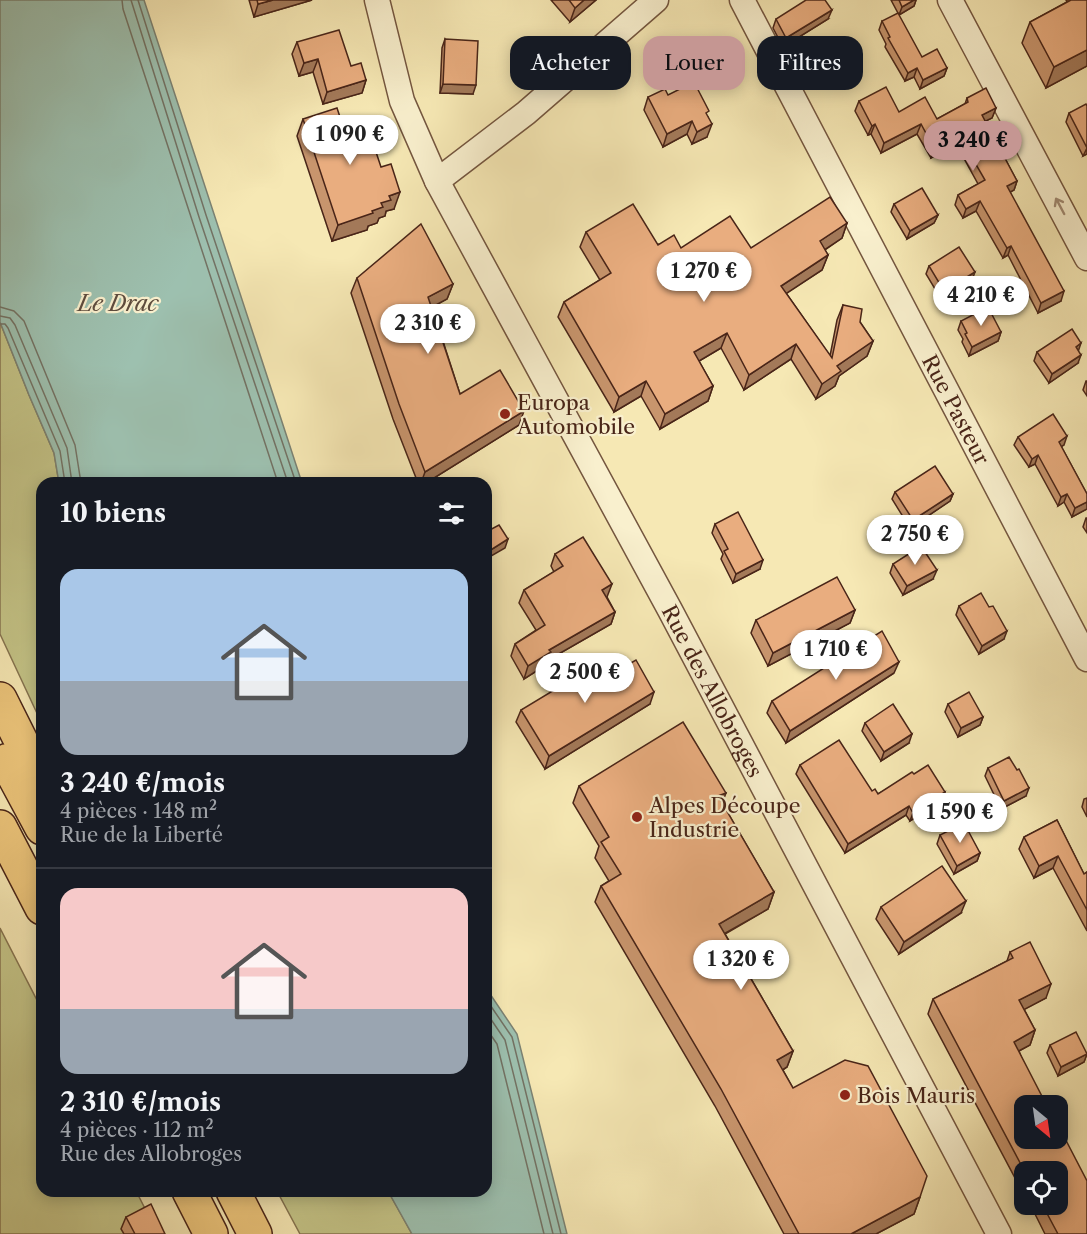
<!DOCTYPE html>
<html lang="fr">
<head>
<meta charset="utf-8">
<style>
	:root { --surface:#171b24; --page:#242831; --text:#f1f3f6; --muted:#9ea1a6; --line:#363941; --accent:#c59692 }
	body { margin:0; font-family:"Libre Caslon Text",serif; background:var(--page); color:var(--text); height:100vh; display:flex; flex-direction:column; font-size:22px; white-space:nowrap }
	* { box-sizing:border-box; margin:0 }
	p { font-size:20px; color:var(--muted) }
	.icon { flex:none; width:33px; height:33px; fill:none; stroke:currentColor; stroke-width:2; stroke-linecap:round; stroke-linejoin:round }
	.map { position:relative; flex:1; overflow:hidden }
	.drawer { position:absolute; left:36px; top:477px; width:456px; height:720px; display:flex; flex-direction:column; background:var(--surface); border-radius:18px; box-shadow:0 3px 15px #0003 }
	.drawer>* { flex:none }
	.top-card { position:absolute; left:510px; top:36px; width:486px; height:54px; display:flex; gap:12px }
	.needle { width:39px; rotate:151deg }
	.tools { position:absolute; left:1014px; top:1095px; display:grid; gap:12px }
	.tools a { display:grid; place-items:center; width:54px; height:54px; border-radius:12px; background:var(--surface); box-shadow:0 3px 15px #0003; font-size:30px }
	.price { position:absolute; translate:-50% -51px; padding:0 14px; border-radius:21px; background:#fff; color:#222; font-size:20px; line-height:39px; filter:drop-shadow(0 2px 3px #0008) }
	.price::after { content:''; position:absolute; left:50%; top:36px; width:18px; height:14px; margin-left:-9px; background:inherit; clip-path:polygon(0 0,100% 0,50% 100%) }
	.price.on { background:var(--accent); color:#111 }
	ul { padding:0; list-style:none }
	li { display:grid; align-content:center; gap:12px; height:318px; padding:0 24px }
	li+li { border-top:2px solid var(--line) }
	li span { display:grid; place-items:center; height:186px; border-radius:18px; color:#555 }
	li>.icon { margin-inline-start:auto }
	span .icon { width:108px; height:108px; fill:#fffc; stroke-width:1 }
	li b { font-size:26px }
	h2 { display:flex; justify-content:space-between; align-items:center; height:72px; padding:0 24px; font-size:26px }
	.tag { padding:0 21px; border-radius:18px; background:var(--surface); box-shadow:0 3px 15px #0003; font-size:21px; line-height:54px }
	.tag.on { background:var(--accent); color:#111 }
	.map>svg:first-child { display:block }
	.green { fill:#c4c487; stroke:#867450; stroke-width:1.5 }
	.water { fill:#9dc0af; stroke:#7b8273; stroke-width:1.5 }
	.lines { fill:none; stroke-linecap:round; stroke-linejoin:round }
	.shore { stroke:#737264; stroke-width:1.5 }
	.minor-casing { stroke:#74563f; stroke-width:27 }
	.highway-casing { stroke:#492518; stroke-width:36 }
	.minor { stroke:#f9f0ce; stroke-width:24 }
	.highway { stroke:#ebc47a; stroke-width:33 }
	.wall { fill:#c8956d; stroke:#492518; stroke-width:1.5 }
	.shaded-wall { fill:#a37959; stroke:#492518; stroke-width:1.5 }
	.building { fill:#e9ad7f; stroke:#492518; stroke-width:1.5 }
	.oneway { stroke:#a18a73 }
	.poi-dot { fill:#8f2418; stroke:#f9f0ce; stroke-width:2 }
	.labels { text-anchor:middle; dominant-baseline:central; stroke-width:4.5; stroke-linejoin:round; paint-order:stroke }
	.poi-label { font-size:21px; fill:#492518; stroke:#f9f0ce; text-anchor:start }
	.street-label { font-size:21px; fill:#492518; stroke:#f9f0ce }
	.water-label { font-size:22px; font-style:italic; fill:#5e4c3e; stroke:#f9f0ce }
</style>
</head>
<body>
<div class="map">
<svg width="1087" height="1234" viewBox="0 0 1087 1234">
	<rect width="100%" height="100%" fill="#f6e8b4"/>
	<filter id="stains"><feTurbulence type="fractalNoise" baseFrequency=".00333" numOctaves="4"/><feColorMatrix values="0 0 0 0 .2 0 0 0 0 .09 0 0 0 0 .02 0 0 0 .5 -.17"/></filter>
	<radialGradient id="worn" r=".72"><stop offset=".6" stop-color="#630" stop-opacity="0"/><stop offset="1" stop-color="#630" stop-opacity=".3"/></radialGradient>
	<g class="green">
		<path d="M0,322L29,395L54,453L59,483H42V724L0,634Z"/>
		<path d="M0,928L42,1010V1191H136L158,1234H0Z"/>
		<path d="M277,1191H388L412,1234H300Z"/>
	</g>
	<g class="water">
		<path d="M0,0H144L302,483H59L54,453L29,395L0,322Z"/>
		<path d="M486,988L517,1034L567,1234H412L388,1191H486Z"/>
	</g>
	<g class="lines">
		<g class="shore">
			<path d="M122,0L123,9L278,483"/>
			<path d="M131,0L199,217L288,483"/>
			<path d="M138,0L206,215L296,483"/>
			<path d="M0,307L14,311L24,321L75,445L81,483"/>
			<path d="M0,316L10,318L15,325L67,448L72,483"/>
			<path d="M0,324H5L8,328L60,451L65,483"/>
			<path d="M486,999L512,1037L561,1234"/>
			<path d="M486,1012L505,1040L553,1234"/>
			<path d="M486,1028L497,1044L544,1234"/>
		</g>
		<g class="minor-casing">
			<g id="minor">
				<path id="s1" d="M377,0L402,101L437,181L670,610L999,1234"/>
				<path id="s2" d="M742,0L1087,659"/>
				<path d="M950,0L1087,258"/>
				<path d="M437,181L526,113L656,0"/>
			</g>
		</g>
		<g class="highway-casing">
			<g id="highway">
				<path d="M0,699L42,783"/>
				<path d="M6,761L42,828"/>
				<path d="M0,827L42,908"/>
				<path d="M189,1191L211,1234"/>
				<path d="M233,1191L255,1234"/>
			</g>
		</g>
		<use href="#minor" class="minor"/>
		<use href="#highway" class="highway"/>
	</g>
	<g class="wall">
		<path d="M249,0H312L254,17Z"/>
		<path d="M551,0H596L570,22Z"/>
		<path d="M891,0H916L914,6L899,15Z"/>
		<path d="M1066,0H1087V66L1046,88L1022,43L1030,22L1067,2Z"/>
		<path d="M776,19H828L783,47L773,28Z"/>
		<path d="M882,21L922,57L947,68L944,76L920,89L914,77L905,81L885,47L886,44L879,30Z"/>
		<path d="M445,39L473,94L440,93L442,48Z"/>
		<path d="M297,42L351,66L366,80L362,93L323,104L313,72L299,76L292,54Z"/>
		<path d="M668,95L708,117L707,137L692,144L687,134L663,147L644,110L648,97Z"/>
		<path d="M967,98L996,108L992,118L985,121L1017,181L1014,190L1010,192L1061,301L1038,313L1008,255L1003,258L976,211L963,218L955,205L958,195L978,184L956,144L931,158L917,134L881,153L871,134L868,135L855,111L859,101L899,112L937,119L965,104Z"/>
		<path d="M1087,106V154L1083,156L1066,122L1069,113Z"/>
		<path d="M303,119L342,123L394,209L386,211L385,216L379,218L377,223L368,226L367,230L332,241L297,136Z"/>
		<path d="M894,204L938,215L934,223L907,239L891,212Z"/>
		<path d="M847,223L842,238L825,250L828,255L822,270L786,293L830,356L837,320L843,305L860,322L873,341L867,356L839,376L835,386L816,399L791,359L744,390L721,348L699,361L713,386L708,401L660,429L641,396L614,412L558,317L564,302L600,280L580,247L586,232L681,248H751Z"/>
		<path d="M929,266L972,280L941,299L926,274Z"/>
		<path d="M357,278L453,284L447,299L432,307L460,394L519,425L426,483H418L393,419L351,293Z"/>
		<path d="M961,321L1001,332L998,341L969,356L962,342L963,339L958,330Z"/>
		<path d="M1037,352L1078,363L1049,383L1034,361Z"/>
		<path d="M1086,381H1087V396L1083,390Z"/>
		<path d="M1018,437L1064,445L1061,446L1087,494V509L1072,517L1064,502L1058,506L1035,464L1029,467L1014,445Z"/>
		<path d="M895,492L953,494L950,501L910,528L892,499Z"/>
		<path d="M1086,518H1087V533L1083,527Z"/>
		<path d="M715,524L760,569L733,583L721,559L723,554L712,533Z"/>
		<path d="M555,554L607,597L615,612L611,624L548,660L546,665L524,679L511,656L515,644L536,630L519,603L524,590L554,572L551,566Z"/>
		<path d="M893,564L933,579L903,595L890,573Z"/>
		<path d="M959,606L1004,639L979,654L956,615Z"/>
		<path d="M855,610L850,623L768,666L751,633L756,620Z"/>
		<path d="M894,673L786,743L767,713L772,701Z"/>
		<path d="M610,675L650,704L545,769L516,722L521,710Z"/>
		<path d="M948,704L983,717L980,725L958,737L945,712Z"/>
		<path d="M865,723L909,743L881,761L862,731Z"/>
		<path d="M800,765L872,791L878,794L914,774L942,801L910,821L906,815L845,853L796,774Z"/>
		<path d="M988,768L1026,796L1001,809L985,776Z"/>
		<path d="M579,786L722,803L774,892L768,909L725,934L793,1051L787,1067L783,1070L793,1088L920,1197L914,1214L876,1234H784L715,1106L595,902L601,886L609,881L595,858L599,846L573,803Z"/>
		<path d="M1087,798V817L1082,807L1084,799Z"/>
		<path d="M1057,820L1084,874L1087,872V931L1053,868L1034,878L1019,849L1024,837Z"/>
		<path d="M940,835L980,853L977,861L954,874L937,844Z"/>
		<path d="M881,907L961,913L899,954L876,919Z"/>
		<path d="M1010,952L1046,998L1024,1009L1035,1030L1030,1045L1019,1051L1087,1234H1045L1030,1204H1058L1024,1172V1195L928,1014L933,999L1007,961Z"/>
		<path d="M1050,1045L1087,1053L1084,1062L1058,1076L1047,1053Z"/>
		<path d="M126,1217L165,1234H124L121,1229Z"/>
	</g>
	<g class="shaded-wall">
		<path d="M273,0H312L254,17L258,4Z"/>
		<path d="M584,0H596L570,22L575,8Z"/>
		<path d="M914,0H916L914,6L899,15L902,7Z"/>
		<path d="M832,10L828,19L783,47L786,38Z"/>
		<path d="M1087,50V66L1046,88L1054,67Z"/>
		<path d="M318,59L313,72L299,76L304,63Z"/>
		<path d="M917,68L914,77L905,81L908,73Z"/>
		<path d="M947,68L944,76L920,89L923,80Z"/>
		<path d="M366,80L362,93L323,104L327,92Z"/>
		<path d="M443,84L476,85L473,94L440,93Z"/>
		<path d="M996,108L992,118L978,125L982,115Z"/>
		<path d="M692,121L687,134L663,147L667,134Z"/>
		<path d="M712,124L707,137L692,144L697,132Z"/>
		<path d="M875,124L871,134L868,135L872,126Z"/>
		<path d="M921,124L917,134L881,153L884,143Z"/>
		<path d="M959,135L956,144L931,158L934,148Z"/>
		<path d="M1087,147V154L1083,156L1087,148Z"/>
		<path d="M1017,181L1014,190L1003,196L1007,186Z"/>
		<path d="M400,192L394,209L386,211L385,216L379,218L377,223L368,226L367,230L332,241L338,225L372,211L389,196Z"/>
		<path d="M980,201L976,211L963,218L966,209Z"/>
		<path d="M938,215L934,223L907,239L910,231Z"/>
		<path d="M847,223L842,238L815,256L820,241Z"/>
		<path d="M1011,246L1008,255L1003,258L1007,248Z"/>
		<path d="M828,255L822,270L775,301L781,286Z"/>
		<path d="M975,272L972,280L941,299L944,291Z"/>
		<path d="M453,284L447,299L423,312L428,297Z"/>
		<path d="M1064,291L1061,301L1038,313L1041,303Z"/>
		<path d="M1001,332L998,341L969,356L972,347Z"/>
		<path d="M727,333L721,348L689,367L694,352Z"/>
		<path d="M873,341L867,356L839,376L835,386L816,399L822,384L837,366Z"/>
		<path d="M1081,343L1078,352L1076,347Z"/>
		<path d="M796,344L791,359L744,390L749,375Z"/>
		<path d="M1081,355L1078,363L1049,383L1052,374Z"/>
		<path d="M646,381L641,396L614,412L619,397Z"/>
		<path d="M713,386L708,401L660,429L665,414Z"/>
		<path d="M524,411L519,425L426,483H421L425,472Z"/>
		<path d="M1067,436L1064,445L1056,450L1059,442Z"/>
		<path d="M1038,455L1035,464L1029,467L1032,459Z"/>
		<path d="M953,494L950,501L910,528L913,520Z"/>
		<path d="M1067,494L1064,502L1058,506L1061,497Z"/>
		<path d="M1087,502V509L1072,517L1075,508Z"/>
		<path d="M508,539L505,548L486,559V553Z"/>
		<path d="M763,560L760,569L733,583L736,574Z"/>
		<path d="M937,570L933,579L903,595L907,586Z"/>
		<path d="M612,584L607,597L598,602L602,590Z"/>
		<path d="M855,610L850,623L768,666L773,653Z"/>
		<path d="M615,612L611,624L548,660L546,665L524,679L528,666L549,650Z"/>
		<path d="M1007,631L1004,639L979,654L982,646Z"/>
		<path d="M899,662L894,673L786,743L790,731Z"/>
		<path d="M654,692L650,704L545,769L549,756Z"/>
		<path d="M983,717L980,725L958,737L961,728Z"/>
		<path d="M912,734L909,743L881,761L884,752Z"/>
		<path d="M1029,788L1026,796L1001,809L1004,801Z"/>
		<path d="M945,792L942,801L910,821L913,813Z"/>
		<path d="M726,793L720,809L718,796Z"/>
		<path d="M909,806L906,815L845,853L848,844Z"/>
		<path d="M980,853L977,861L954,874L957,866Z"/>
		<path d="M1058,856L1053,868L1034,878L1039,866Z"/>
		<path d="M774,892L768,909L713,940L719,924Z"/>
		<path d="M966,901L961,913L899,954L904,942Z"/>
		<path d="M1051,984L1046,998L1014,1015L1019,1000Z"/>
		<path d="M1035,1030L1030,1045L1009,1056L1014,1042Z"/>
		<path d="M793,1051L787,1067L771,1077L777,1060Z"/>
		<path d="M1087,1054L1084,1062L1058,1076L1061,1067Z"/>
		<path d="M920,1197L914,1214L876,1234H851Z"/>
	</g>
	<g class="building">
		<path d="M257,0H273L258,4Z"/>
		<path d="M569,0H584L575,8Z"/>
		<path d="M806,0H825L832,10L786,38L776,19Z"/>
		<path d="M899,0H914L902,7Z"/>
		<path d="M1071,0H1087V50L1054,67L1030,22Z"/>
		<path d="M898,13L922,57L937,49L947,68L923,80L917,68L908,73L888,38L890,37L882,21Z"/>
		<path d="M339,30L351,66L361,63L366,80L327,92L318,59L304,63L297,42Z"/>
		<path d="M445,39L478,41L476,85L443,84Z"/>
		<path d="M694,82L709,111L706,113L712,124L697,132L692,121L667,134L648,97L665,89L668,95Z"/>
		<path d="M886,87L899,112L925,97L937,119L968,102L967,98L986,88L996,108L982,115L1017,181L1007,186L1064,291L1041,303L1011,246L1007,248L980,201L966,209L958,195L985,180L959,135L934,148L921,124L884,143L875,124L872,126L859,101Z"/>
		<path d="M1086,104L1087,106V148L1069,113Z"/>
		<path d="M337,108L342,123L364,116L381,167L391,164L400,192L389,196L391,200L381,203L383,207L372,211L373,213L338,225L303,119Z"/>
		<path d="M922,188L938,215L910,231L894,204Z"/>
		<path d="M830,197L847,223L820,241L828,255L781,286L832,358L843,305L862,309L860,322L873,341L837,366L841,371L822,384L796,344L749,375L727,333L694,352L713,386L665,414L646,381L619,397L564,302L611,273L586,232L633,204L658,245L674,235L681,248L730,216L751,248Z"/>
		<path d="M421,224L453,284L428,297L460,394L500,370L524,411L425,472L399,404L357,278Z"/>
		<path d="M959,247L975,272L944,291L929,266Z"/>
		<path d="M988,307L1001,332L972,347L965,334L967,333L961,321Z"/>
		<path d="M1072,329L1081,343L1076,347L1081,355L1052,374L1037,352Z"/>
		<path d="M1053,414L1067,436L1059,442L1087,494V502L1075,508L1067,494L1061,497L1038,455L1032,459L1018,437Z"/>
		<path d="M935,466L953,494L913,520L895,492Z"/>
		<path d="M738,512L763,560L736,574L724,551L728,549L715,524Z"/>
		<path d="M499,525L508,539L486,553V527L488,531Z"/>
		<path d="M583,537L612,584L602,590L615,612L549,650L551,652L528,666L515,644L545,625L524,590L563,566L555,554Z"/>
		<path d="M921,546L937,570L907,586L893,564Z"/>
		<path d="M837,577L855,610L773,653L756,620Z"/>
		<path d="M981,593L989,607L993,606L1007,631L982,646L959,606Z"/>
		<path d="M882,631L899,662L790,731L772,701Z"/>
		<path d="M636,660L654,692L549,756L521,710L602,661L610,675Z"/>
		<path d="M969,692L983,717L961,728L948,704Z"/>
		<path d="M893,704L912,734L884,752L865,723Z"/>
		<path d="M683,722L726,793L718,796L774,892L719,924L793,1051L777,1060L793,1088L845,1060L868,1066L927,1176L920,1197L851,1234H799L721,1089L601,886L621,874L601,842L609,837L579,786Z"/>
		<path d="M839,740L872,791L875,789L878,794L912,772L914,774L928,765L945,792L913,813L909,806L848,844L800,765Z"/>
		<path d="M1009,757L1017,770L1019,769L1029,788L1004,801L988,768Z"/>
		<path d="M1057,820L1084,874L1087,872V910L1058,856L1039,866L1024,837Z"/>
		<path d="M964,823L980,853L957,866L940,835Z"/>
		<path d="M942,866L966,901L904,942L881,907Z"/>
		<path d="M1030,942L1051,984L1019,1000L1035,1030L1014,1042L1047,1106H1024V1138H1058V1125L1087,1181V1234H1058L1042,1204H1058V1172H1025L933,999L1013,958L1010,952Z"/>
		<path d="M1076,1032L1087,1054L1061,1067L1050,1045Z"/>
		<path d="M151,1204L165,1234H135L126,1217Z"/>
	</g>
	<defs><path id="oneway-shaft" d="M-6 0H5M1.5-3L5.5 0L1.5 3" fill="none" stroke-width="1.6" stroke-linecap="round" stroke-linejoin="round" transform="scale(1.5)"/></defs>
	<use class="oneway" href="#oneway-shaft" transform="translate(1060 206) rotate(-118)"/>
	<g class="poi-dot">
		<circle cx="505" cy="414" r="6"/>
		<circle cx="637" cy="817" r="6"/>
		<circle cx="845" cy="1095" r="6"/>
	</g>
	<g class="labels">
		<g class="poi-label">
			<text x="517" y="402">Europa<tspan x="517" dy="24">Automobile</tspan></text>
			<text x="649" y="805">Alpes Découpe<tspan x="649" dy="24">Industrie</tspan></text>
			<text x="857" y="1095">Bois Mauris</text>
		</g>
		<g class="street-label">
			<text stroke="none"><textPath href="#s2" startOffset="462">Rue Pasteur</textPath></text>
			<text stroke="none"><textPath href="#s1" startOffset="771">Rue des Allobroges</textPath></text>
		</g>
		<g class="water-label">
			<text x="118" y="303">Le Drac</text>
		</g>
	</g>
	<rect width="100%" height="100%" filter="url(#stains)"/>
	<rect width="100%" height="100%" fill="url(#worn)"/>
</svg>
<div class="tools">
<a><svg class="needle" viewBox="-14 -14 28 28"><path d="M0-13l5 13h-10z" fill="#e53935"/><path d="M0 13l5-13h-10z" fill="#9ea1a6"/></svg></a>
<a><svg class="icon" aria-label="locate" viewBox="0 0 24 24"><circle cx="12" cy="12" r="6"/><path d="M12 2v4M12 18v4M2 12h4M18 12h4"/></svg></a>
</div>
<b class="price" style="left:350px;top:166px">1 090 €</b>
<b class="price on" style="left:973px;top:172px">3 240 €</b>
<b class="price" style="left:704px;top:303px">1 270 €</b>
<b class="price" style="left:981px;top:327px">4 210 €</b>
<b class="price" style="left:428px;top:355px">2 310 €</b>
<b class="price" style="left:915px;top:566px">2 750 €</b>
<b class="price" style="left:836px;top:681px">1 710 €</b>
<b class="price" style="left:585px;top:704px">2 500 €</b>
<b class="price" style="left:960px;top:844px">1 590 €</b>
<b class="price" style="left:741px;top:991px">1 320 €</b>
<div class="top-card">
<a class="tag">Acheter</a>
<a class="tag on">Louer</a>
<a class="tag">Filtres</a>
</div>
<section class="drawer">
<h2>10 biens<svg class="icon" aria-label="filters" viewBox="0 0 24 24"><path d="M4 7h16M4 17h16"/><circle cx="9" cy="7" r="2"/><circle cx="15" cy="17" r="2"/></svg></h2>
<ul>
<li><span style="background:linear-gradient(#a9c7e8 60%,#9aa5b1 0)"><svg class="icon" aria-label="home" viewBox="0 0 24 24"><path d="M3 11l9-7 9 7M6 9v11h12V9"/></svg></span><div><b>3 240 €/mois</b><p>4 pièces · 148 m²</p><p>Rue de la Liberté</p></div></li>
<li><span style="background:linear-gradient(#f6c9c9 65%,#9aa5b1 0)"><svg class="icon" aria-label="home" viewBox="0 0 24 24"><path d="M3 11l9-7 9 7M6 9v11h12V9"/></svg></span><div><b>2 310 €/mois</b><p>4 pièces · 112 m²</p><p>Rue des Allobroges</p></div></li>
</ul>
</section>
</div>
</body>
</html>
